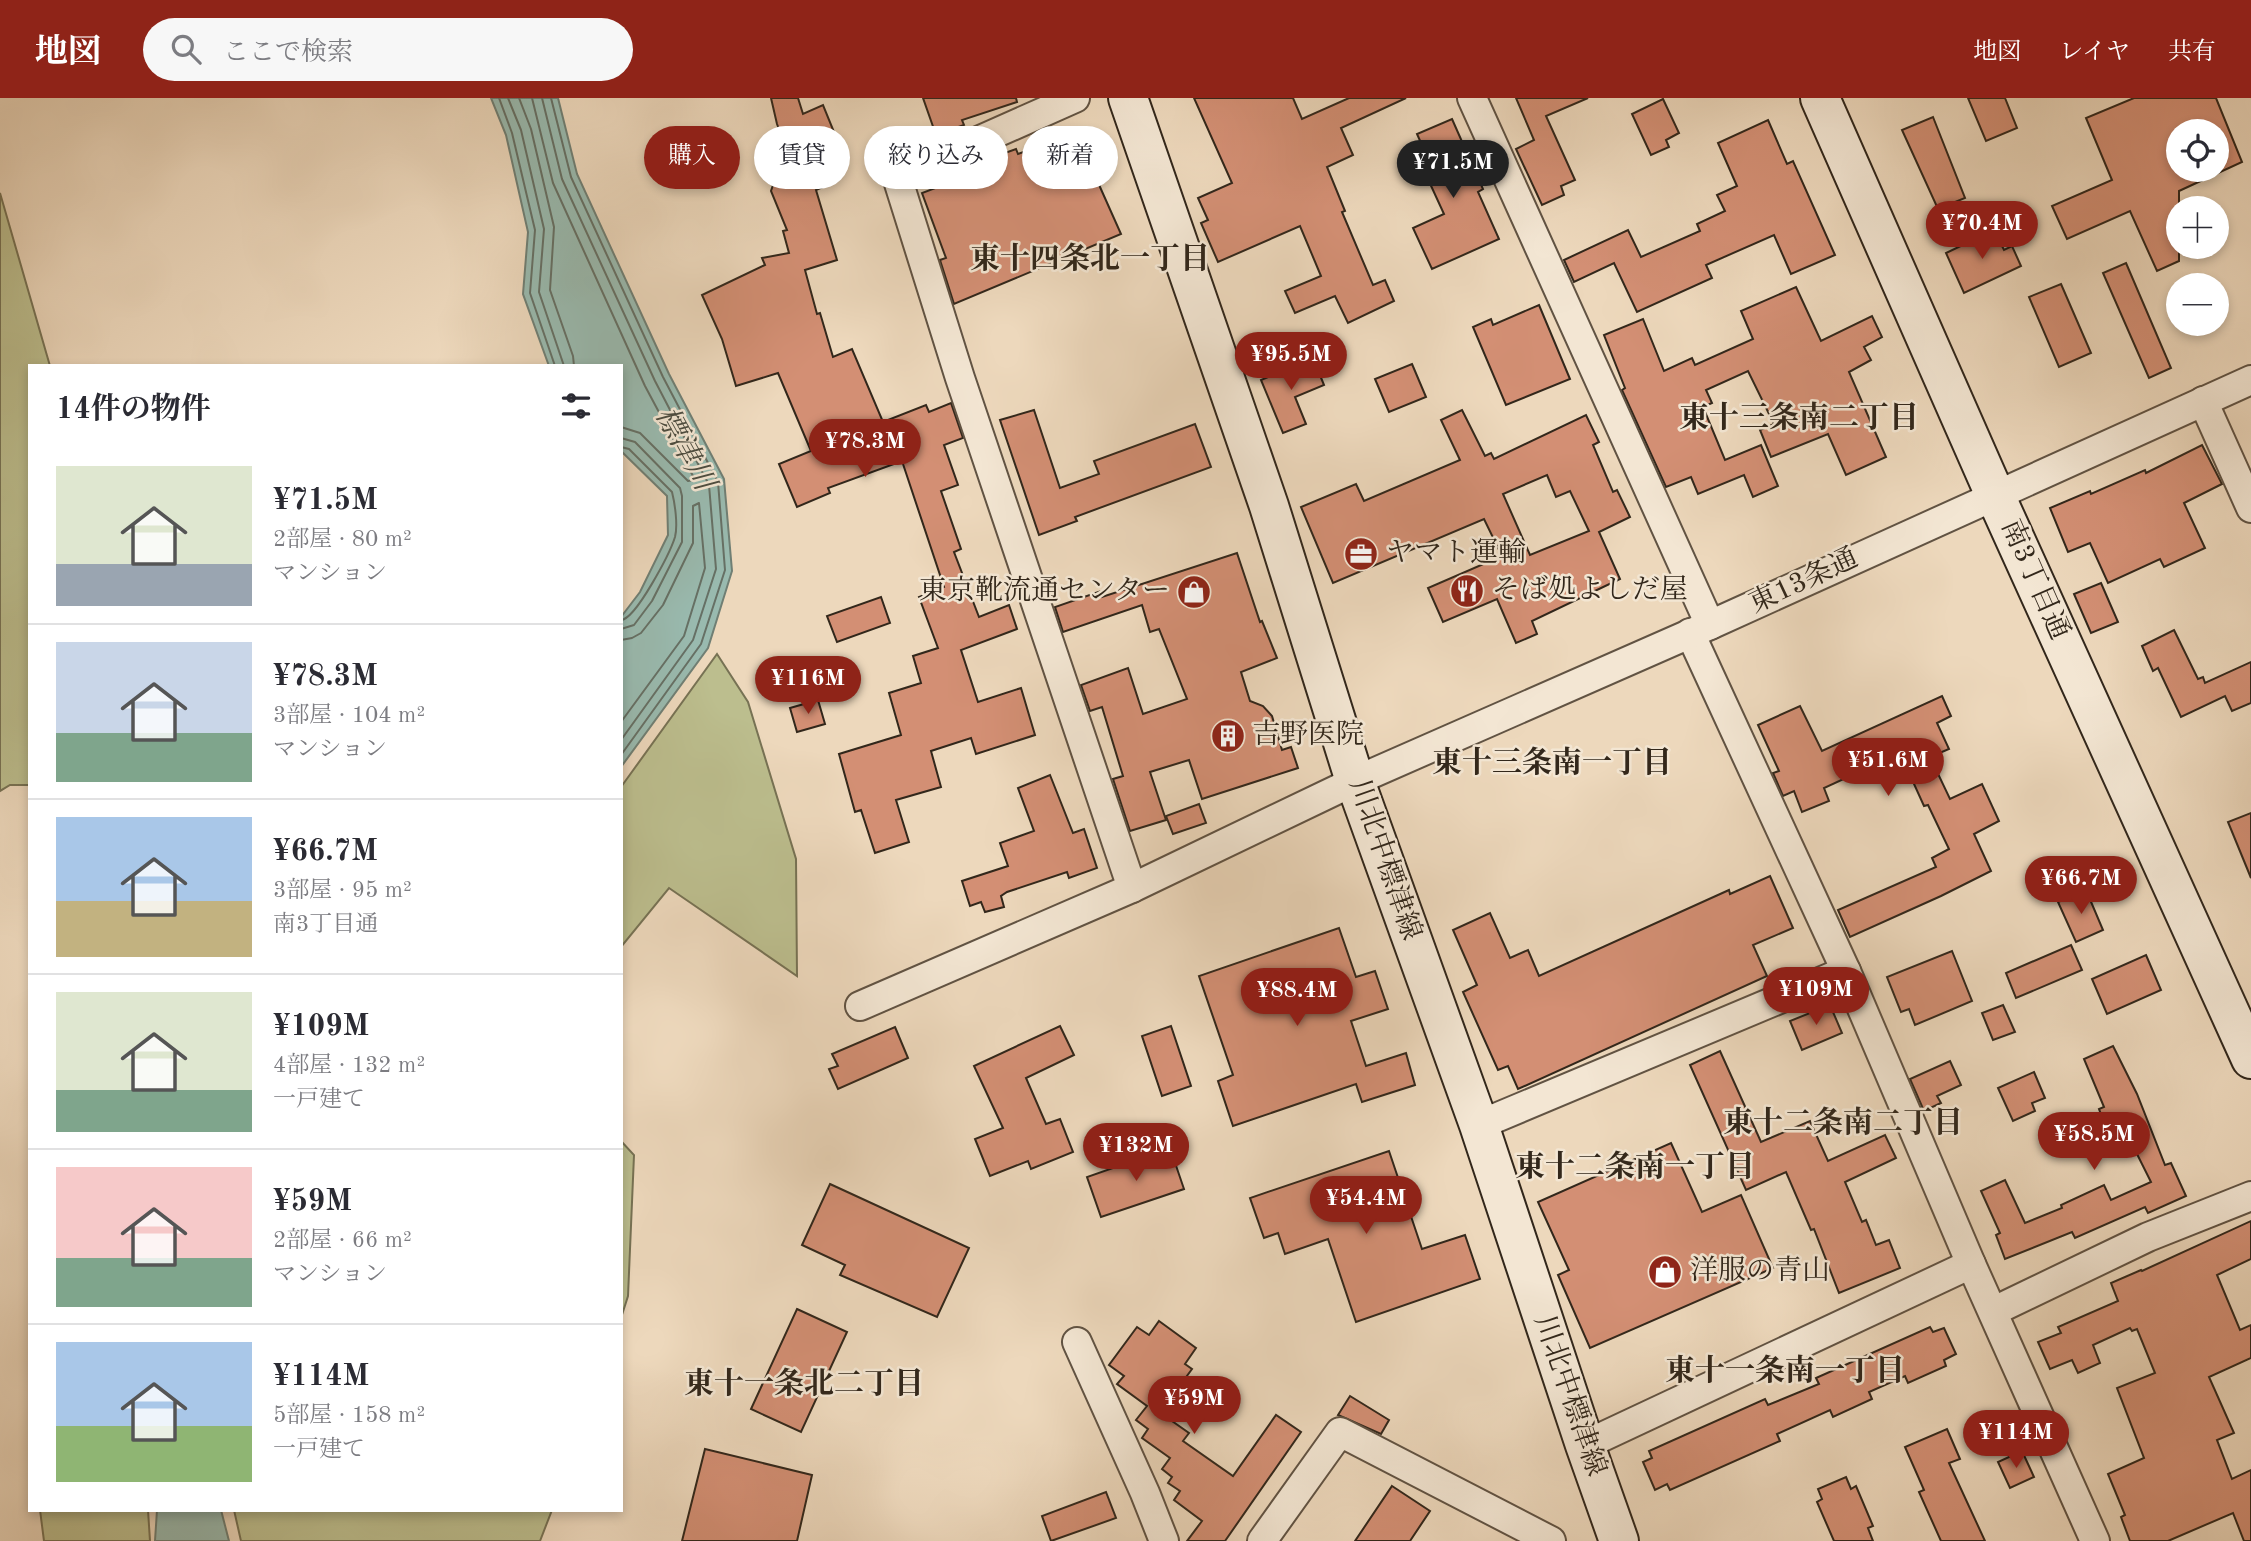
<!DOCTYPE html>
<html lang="ja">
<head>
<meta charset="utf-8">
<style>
	:root { --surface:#fff; --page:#f7f7f7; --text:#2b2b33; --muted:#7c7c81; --line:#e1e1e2; --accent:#8f2418 }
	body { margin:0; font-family:"Old Standard TT","Noto Serif JP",serif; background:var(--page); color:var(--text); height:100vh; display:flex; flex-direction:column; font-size:26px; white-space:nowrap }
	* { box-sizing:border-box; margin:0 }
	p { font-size:23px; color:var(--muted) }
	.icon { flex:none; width:38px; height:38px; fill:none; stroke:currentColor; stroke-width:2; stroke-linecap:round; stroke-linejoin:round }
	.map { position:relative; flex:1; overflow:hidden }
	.drawer { position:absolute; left:28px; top:266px; width:595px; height:1148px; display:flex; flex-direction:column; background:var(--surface); border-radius:0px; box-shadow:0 4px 10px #0003 }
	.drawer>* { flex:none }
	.banner { position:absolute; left:644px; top:28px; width:665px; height:63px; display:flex; gap:14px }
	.controls { position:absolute; left:2166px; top:21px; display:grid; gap:14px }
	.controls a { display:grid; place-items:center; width:63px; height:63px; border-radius:50%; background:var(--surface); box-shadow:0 4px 10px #0003; font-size:35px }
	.price { position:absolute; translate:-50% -60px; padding:0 16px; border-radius:24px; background:var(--accent); color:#fff; font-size:23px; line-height:46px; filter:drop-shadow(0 2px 4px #0008) }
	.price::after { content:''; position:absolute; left:50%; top:42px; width:21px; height:16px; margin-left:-10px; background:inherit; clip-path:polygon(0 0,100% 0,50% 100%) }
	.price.current { background:#222; color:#fff }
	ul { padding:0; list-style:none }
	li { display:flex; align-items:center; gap:21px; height:175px; padding:0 28px }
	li+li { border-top:2px solid var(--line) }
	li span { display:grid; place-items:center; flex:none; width:196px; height:140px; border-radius:0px; color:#555 }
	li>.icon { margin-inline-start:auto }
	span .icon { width:84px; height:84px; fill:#fffc; stroke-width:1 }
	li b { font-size:30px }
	h2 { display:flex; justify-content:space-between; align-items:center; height:84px; padding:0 28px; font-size:30px }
	.pill { padding:0 24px; border-radius:32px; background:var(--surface); box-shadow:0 4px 10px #0003; font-size:24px; line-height:63px }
	.pill.current { background:var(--accent); color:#fff }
	header { display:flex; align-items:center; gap:42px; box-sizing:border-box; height:98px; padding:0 35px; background:var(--accent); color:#fff }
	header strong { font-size:33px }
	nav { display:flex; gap:38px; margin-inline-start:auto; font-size:24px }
	.search { width:490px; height:63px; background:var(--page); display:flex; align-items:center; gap:18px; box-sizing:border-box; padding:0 24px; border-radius:38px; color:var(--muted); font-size:26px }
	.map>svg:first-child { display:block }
	.green { fill:#bcbe8e; stroke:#777254; stroke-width:2 }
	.water { fill:#99baaf; stroke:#707f74; stroke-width:2 }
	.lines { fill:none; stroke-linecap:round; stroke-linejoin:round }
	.shore { stroke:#667065; stroke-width:2 }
	.building { fill:#d38f74; stroke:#32271b; stroke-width:2; fill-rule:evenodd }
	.street-casing { stroke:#615343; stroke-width:32 }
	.secondary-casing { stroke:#32271b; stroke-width:42 }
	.street { stroke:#f3e6d3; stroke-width:28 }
	.secondary { stroke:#f3e6d3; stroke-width:38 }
	.labels { text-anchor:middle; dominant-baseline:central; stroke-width:5; stroke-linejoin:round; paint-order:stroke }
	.poi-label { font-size:28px; fill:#32271b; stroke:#f3e6d3; text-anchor:start }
	.street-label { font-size:28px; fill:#32271b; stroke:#f3e6d3 }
	.neighbourhood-label { font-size:30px; font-weight:bold; fill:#32271b; stroke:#f3e6d3 }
	.water-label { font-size:30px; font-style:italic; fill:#4c4c40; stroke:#f3e6d3 }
</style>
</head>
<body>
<header>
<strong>地図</strong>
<div class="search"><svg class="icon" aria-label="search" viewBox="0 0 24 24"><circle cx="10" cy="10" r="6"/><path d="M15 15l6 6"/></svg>ここで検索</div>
<nav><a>地図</a><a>レイヤ</a><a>共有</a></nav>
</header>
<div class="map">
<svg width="2251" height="1443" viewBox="0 0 2251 1443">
	<rect width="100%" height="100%" fill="#edd8bc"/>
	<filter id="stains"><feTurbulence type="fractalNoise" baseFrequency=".00286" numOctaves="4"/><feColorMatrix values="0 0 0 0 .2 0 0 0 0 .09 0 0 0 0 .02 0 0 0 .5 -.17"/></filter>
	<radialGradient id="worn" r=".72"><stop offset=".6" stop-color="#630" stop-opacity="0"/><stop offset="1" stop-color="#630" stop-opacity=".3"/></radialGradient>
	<g class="green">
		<path d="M0,95L50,268H30V687H10L0,693Z"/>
		<path d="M717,556L748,604L796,761L797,878L669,790L621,849V689Z"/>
		<path d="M621,1043L634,1057L628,1198L621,1220Z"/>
		<path d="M40,1412H148L150,1443H44Z"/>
		<path d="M234,1412H552L540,1443H241Z"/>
	</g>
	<g class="water">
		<path d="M491,0H558L577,76L669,276L724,381L732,473L708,550L621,669V519L640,494L668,437L667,398L621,353V268H549L523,196L528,134L506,37Z"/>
		<path d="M157,1412H221L229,1443H155Z"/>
	</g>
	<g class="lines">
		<g class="shore">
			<path d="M499,0L512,35L535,132L530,195L555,268"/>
			<path d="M508,0L521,32L544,131L539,194L564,268"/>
			<path d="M519,0L531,31L554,129L550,192L573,258L574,268"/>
			<path d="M532,0L553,85L645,288L693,378V382L688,383L640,335L621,329"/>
			<path d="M542,0L562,81L655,283L709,387L716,471L693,542L621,642"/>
			<path d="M551,0L571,79L663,279L718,384L725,472L701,546L621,657"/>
			<path d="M621,340L635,344L680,390L682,398V444L652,503L634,527L621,531"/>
			<path d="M621,349L629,351L672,394C675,406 678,427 675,439C670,455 636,521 621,522"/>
			<path d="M621,542L632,540L641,535L663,507L693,445V408L699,405L705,470L684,538L621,624"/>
		</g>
	</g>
	<g class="building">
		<path d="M771,0H798L803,16L823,7L847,66L830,73L834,84L816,92L837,162L805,172L817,216L820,215L833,259L852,251L883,324L926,307L929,314L951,305L963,340L944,347L958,387L941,393L961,451L954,454L979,519L1009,507L1017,531L961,552L978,604L1021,590L1035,637L976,656L971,640L931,653L941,689L896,702L909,744L875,755L861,712L855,714L839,656L901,637L889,595L921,585L913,558L938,550L919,499L944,489L902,363L828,390L830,395L797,409L779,366L811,353L778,275L736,288L722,241L702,197L765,167L762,160L789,155L783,133L787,132L771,93L786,49L777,26Z"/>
		<path d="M923,0H1016L1017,4L962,22L964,27L936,37Z"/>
		<path d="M1194,0H1293L1302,21L1349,0H1406L1341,30L1353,57L1327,69L1345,113L1342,114L1373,187L1385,182L1394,203L1348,225L1335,198L1295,215L1285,193L1321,178L1300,128L1218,164L1201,125L1208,122L1198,100L1232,85Z"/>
		<path d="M1516,0H1588L1546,18L1575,82L1561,88L1564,97L1542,107L1516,51L1534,42Z"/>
		<path d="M1968,0H2005L2017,30L1986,43Z"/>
		<path d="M2134,0H2216L2242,64L2179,93V163L2157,173L2130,113L2067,141L2052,108L2112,82L2086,20ZM2179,33H2217V72H2179Z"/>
		<path d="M1663,1L1679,35L1666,42L1669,49L1651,57L1632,16Z"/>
		<path d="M1933,19L1965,100L1938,111L1902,32Z"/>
		<path d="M1452,21L1483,91L1478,94L1499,141L1432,171L1413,130L1444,116L1427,79L1435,76L1417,36Z"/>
		<path d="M1768,22L1787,66L1793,63L1835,157L1791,176L1774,137L1706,167L1712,180L1637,214L1614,165L1574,184L1564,162L1628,132L1641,159L1700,133L1697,126L1725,113L1717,97L1737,88L1718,45Z"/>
		<path d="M1079,34L1096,80L1121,136L954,206L940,162L946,160L922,95L991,69L988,61L1016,51L1018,56Z"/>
		<path d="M1994,132L2004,152L2012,148L2021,168L1964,195L1946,155Z"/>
		<path d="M2126,165L2171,270L2149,280L2103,175Z"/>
		<path d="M2061,186L2091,255L2059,269L2029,199Z"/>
		<path d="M1796,189L1821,243L1872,218L1882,239L1864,249L1871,262L1849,274L1886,359L1846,377L1828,336L1771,359L1760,332L1774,326L1748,273L1706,292L1712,305L1703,309L1725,362L1761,347L1778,388L1753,399L1744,377L1698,396L1691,379L1666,389L1622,292L1625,290L1604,237L1643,221L1664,273L1692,260L1695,267L1753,241L1741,213Z"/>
		<path d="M1539,207L1570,281L1506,307L1473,229L1491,221L1493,227Z"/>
		<path d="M1313,260L1324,287L1295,299L1306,326L1283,335L1261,282Z"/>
		<path d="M1412,266L1426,299L1389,314L1375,281Z"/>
		<path d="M1034,312L1060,390L1099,376L1094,363L1195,326L1211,369L1075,419L1077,423L1039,437L1000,322Z"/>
		<path d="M1462,312L1485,358L1491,355L1494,361L1586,317L1599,344L1593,347L1613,394L1617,392L1630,419L1599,434L1620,481L1532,523L1537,536L1516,545L1497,501L1443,524L1428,490L1502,458L1484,421L1333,485L1301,409L1356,386L1364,403L1460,362L1441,322ZM1547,377L1556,399L1570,393L1589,433L1530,457L1503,396Z"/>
		<path d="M2202,347L2222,386L2184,405L2205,450L2164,469L2160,461L2108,485L2090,445L2068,454L2050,410L2090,393L2091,396L2145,372L2146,375Z"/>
		<path d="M1237,455L1260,524L1262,523L1277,560L1241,574L1250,603L1263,608L1272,618L1282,652L1291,649L1298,670L1202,701L1189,662L1150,674L1166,722L1130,733L1113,681L1123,678L1102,609L1090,613L1081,587L1128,570L1143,616L1187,601L1159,531L1150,534L1142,507L1063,534L1055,509L1101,493L1102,499Z"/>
		<path d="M2101,485L2118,524L2091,535L2074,496Z"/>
		<path d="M881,499L890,525L837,544L827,518Z"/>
		<path d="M2174,532L2198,581L2203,579L2205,585L2251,564V605L2232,613L2225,598L2181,619L2158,570L2153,573L2142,548Z"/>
		<path d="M1942,598L1951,618L1937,625L1949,651L1930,659L1950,701L1982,686L1999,723L1974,736L1991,773L1941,798L1850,839L1838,812L1936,769L1932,760L1949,751L1928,707L1924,708L1900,655L1824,690L1829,703L1802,714L1794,693L1783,698L1773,675L1779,673L1758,627L1800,608L1822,653Z"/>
		<path d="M818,602L825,626L797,634L790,610Z"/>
		<path d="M1050,677L1073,735L1084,731L1097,770L1069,780L1067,774L1007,794L1001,798L1004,809L985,814L981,804L970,808L962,783L1008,768L1000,745L1034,733L1018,690Z"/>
		<path d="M1199,706L1206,725L1173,736L1166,718Z"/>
		<path d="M2251,715V780L2228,724Z"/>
		<path d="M1770,778L1793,830L1753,847L1767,878L1518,991L1508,968L1498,972L1463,894L1477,887L1453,832L1490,815L1510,860L1528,852L1539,878L1729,792L1730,796Z"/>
		<path d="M2086,792L2103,832L2076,844L2058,804Z"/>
		<path d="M1339,830L1356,879L1375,873L1388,911L1351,923L1366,968L1406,955L1415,987L1362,1004L1356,986L1233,1028L1218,983L1233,977L1199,878Z"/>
		<path d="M2071,847L2082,872L2016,900L2006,875Z"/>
		<path d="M1952,853L1972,903L1915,927L1909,911L1901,914L1887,879Z"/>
		<path d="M2146,857L2161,892L2107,916L2092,881Z"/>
		<path d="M1830,907L1842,935L1802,952L1790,923Z"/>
		<path d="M2003,907L2015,934L1993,942L1982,915Z"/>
		<path d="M1060,928L1074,957L1026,980L1046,1026L1060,1021L1073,1054L1031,1071L1028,1063L990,1078L975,1041L1003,1030L974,968Z"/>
		<path d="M1171,928L1191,988L1162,998L1142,938Z"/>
		<path d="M895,929L908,960L838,991L829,971L838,968L832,956Z"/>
		<path d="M2113,948L2137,996L2165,1067L2171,1065L2186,1098L2148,1115L2145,1109L2075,1140L2072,1134L2005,1161L1996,1137L2000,1135L1981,1093L2005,1082L2025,1125L2062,1110L2061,1107L2104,1087L2111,1102L2151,1084L2132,1046L2115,1053L2099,1011L2104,1009L2084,961Z"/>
		<path d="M1720,953L1761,1044L1810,1023L1828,1063L1885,1037L1896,1060L1845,1084L1862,1124L1866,1122L1876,1147L1889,1142L1900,1170L1839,1195L1814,1131L1811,1132L1786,1074L1746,1092L1690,967Z"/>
		<path d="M1950,963L1961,987L1937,998L1941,1005L1924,1013L1910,981Z"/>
		<path d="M2034,974L2045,1000L2032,1005L2035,1013L2013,1023L1998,990Z"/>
		<path d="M1671,1045L1702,1114L1741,1097L1773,1170L1590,1250L1558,1177L1569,1172L1538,1104Z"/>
		<path d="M1170,1050L1184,1091L1101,1119L1087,1079Z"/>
		<path d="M1389,1053L1422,1151L1465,1137L1480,1181L1356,1224L1328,1141L1285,1156L1278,1135L1264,1140L1250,1100Z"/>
		<path d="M830,1086L969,1150L937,1219L840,1177L845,1167L802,1147Z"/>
		<path d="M2251,1123V1161L2217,1177L2240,1232L2251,1227V1260L2209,1279L2234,1335L2217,1342L2232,1381L2251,1372V1443H2244L2233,1415L2168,1443H2130L2121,1419L2125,1417L2108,1376L2144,1360L2117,1290L2155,1275L2137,1231L2132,1233L2130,1230L2093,1247L2100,1265L2078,1275L2072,1262L2050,1271L2038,1244L2061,1235L2058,1229L2118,1203L2111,1185L2141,1172L2142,1173Z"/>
		<path d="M797,1211L847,1234L801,1334L751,1311Z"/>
		<path d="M1159,1223L1196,1250L1185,1266L1192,1271L1170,1301L1181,1310L1172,1323L1189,1335L1183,1343L1233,1378L1276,1317L1301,1334L1225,1443H1187L1202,1423L1174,1402L1180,1393L1168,1385L1172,1379L1162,1371L1170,1360L1142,1340L1148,1331L1136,1322L1147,1308L1117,1286L1124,1278L1109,1267L1137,1229L1149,1237Z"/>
		<path d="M1930,1229L1933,1234L1944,1230L1956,1256L1944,1262L1946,1268L1908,1285L1905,1278L1869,1294L1872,1301L1833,1319L1830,1312L1777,1336L1780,1343L1670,1392L1667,1386L1655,1392L1643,1364L1652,1360L1649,1353L1765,1301L1768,1307L1819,1286L1816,1280Z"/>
		<path d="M1350,1298L1389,1322L1381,1336L1338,1317Z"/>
		<path d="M1947,1331L1960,1361L1949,1365L1985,1443H1941L1919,1394L1924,1392L1905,1349Z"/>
		<path d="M705,1351L812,1377L797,1443H682Z"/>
		<path d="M2022,1353L2034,1379L2010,1390L1998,1364Z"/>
		<path d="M1846,1379L1851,1391L1856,1388L1873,1428L1868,1430L1873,1443H1834L1817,1404L1822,1401L1818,1391Z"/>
		<path d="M1392,1388L1430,1413L1410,1443H1355Z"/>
		<path d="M1106,1394L1116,1420L1051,1443L1042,1418Z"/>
	</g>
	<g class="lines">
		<g class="street-casing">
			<g id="street">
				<path d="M1075,0L897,79L960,280L1132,790"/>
				<path d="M1472,0L1710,527"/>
				<path d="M2203,303L2251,410"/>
				<path d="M1690,535L1846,873L1971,1166L2095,1443"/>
				<path d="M860,908L1132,790L1355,683L1710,527L2251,282"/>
				<path d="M1479,1027L1846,873"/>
				<path d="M1994,1213L2148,1139L2251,1098"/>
				<path d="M1077,1244L1145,1395L1164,1443"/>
				<path d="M1585,1347L1971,1166"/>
				<path d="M1262,1443L1340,1334L1551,1443"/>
			</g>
		</g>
		<g class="secondary-casing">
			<g id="secondary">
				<path d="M1128,0L1269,408L1355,683L1479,1027L1585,1347L1619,1443"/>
				<path d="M1820,0L1995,397L2251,961"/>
			</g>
		</g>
		<use href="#street" class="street"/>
		<use href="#secondary" class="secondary"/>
	</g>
	<defs>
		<g id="office-disc" transform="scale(1.75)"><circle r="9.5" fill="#8f2418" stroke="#f3e6d3"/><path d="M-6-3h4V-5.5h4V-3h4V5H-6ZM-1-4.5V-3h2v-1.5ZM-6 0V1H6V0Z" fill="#fff"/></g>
		<g id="restaurant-disc" transform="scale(1.75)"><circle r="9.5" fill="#8f2418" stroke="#f3e6d3"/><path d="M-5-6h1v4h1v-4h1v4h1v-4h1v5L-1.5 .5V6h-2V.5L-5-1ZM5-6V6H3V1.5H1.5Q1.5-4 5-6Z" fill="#fff"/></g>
		<g id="shop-disc" transform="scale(1.75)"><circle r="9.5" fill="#8f2418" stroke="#f3e6d3"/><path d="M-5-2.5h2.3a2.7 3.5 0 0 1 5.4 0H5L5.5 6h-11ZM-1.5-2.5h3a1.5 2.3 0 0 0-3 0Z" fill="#fff"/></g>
		<g id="building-disc" transform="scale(1.75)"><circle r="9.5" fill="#8f2418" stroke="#f3e6d3"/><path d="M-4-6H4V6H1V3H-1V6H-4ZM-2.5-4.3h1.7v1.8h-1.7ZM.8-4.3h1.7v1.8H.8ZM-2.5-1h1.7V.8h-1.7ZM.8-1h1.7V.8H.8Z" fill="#fff"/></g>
	</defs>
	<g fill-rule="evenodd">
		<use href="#office-disc" x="1361" y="456"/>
		<use href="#restaurant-disc" x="1467" y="493"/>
		<use href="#shop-disc" x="1194" y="494"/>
		<use href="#building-disc" x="1228" y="638"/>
		<use href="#shop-disc" x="1665" y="1174"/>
	</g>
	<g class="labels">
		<g class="poi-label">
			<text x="1386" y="456">ヤマト運輸</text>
			<text x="1492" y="493">そば処よしだ屋</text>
			<text x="1170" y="494" text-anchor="end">東京靴流通センター</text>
			<text x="1252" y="638">吉野医院</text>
			<text x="1690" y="1174">洋服の青山</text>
		</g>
		<g class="street-label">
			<text transform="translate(2034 482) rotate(66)">南3丁目通</text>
			<text transform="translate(1804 484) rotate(-25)">東13条通</text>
			<text transform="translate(1384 762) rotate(71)">川北中標津線</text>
			<text transform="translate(1569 1298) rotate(71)">川北中標津線</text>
		</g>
		<g class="neighbourhood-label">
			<text x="1090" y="162">東十四条北一丁目</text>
			<text x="1799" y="321">東十三条南二丁目</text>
			<text x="1552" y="666">東十三条南一丁目</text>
			<text x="1843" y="1026">東十二条南二丁目</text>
			<text x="1635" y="1070">東十二条南一丁目</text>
			<text x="1785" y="1274">東十一条南一丁目</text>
			<text x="804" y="1287">東十一条北二丁目</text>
		</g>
		<g class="water-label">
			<text transform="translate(684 351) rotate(61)">標津川</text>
		</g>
	</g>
	<rect width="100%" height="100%" filter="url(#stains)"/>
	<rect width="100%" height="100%" fill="url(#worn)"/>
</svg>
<div class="controls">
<a><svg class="icon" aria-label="locate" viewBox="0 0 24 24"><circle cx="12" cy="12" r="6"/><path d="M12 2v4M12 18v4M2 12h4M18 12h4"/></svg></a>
<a>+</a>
<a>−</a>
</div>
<b class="price current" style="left:1453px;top:102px">¥71.5M</b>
<b class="price" style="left:1982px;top:163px">¥70.4M</b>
<b class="price" style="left:1291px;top:294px">¥95.5M</b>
<b class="price" style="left:865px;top:381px">¥78.3M</b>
<b class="price" style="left:808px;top:618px">¥116M</b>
<b class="price" style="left:1888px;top:700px">¥51.6M</b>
<b class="price" style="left:2081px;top:818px">¥66.7M</b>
<b class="price" style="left:1816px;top:929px">¥109M</b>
<b class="price" style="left:1297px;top:930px">¥88.4M</b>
<b class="price" style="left:2094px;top:1074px">¥58.5M</b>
<b class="price" style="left:1136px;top:1085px">¥132M</b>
<b class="price" style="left:1366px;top:1138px">¥54.4M</b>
<b class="price" style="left:1194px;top:1338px">¥59M</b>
<b class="price" style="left:2016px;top:1372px">¥114M</b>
<div class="banner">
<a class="pill current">購入</a>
<a class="pill">賃貸</a>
<a class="pill">絞り込み</a>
<a class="pill">新着</a>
</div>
<section class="drawer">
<h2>14件の物件<svg class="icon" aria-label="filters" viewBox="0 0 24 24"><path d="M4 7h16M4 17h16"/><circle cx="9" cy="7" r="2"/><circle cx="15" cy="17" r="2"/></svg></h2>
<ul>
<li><span style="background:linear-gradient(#dfe7d0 70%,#9aa5b1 0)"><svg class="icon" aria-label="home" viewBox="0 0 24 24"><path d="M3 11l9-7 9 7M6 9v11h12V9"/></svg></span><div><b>¥71.5M</b><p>2部屋 · 80 m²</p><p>マンション</p></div></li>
<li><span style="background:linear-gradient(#c9d6e8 65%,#7fa58c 0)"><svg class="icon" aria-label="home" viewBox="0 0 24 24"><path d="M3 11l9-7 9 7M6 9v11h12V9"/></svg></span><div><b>¥78.3M</b><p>3部屋 · 104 m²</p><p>マンション</p></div></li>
<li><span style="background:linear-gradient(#a9c7e8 60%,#c2b280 0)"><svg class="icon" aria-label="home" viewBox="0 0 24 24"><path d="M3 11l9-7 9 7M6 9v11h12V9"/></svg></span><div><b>¥66.7M</b><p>3部屋 · 95 m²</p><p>南3丁目通</p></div></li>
<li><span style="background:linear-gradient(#dfe7d0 70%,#7fa58c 0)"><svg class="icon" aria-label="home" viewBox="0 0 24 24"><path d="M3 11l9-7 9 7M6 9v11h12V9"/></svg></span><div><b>¥109M</b><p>4部屋 · 132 m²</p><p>一戸建て</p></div></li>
<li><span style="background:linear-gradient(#f6c9c9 65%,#7fa58c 0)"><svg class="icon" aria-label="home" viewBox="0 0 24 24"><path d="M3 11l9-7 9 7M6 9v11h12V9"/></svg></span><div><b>¥59M</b><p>2部屋 · 66 m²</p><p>マンション</p></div></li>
<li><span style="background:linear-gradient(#a9c7e8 60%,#8fb573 0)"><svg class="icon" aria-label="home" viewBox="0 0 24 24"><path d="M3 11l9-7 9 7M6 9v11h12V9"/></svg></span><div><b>¥114M</b><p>5部屋 · 158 m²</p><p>一戸建て</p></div></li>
</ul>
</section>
</div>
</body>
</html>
